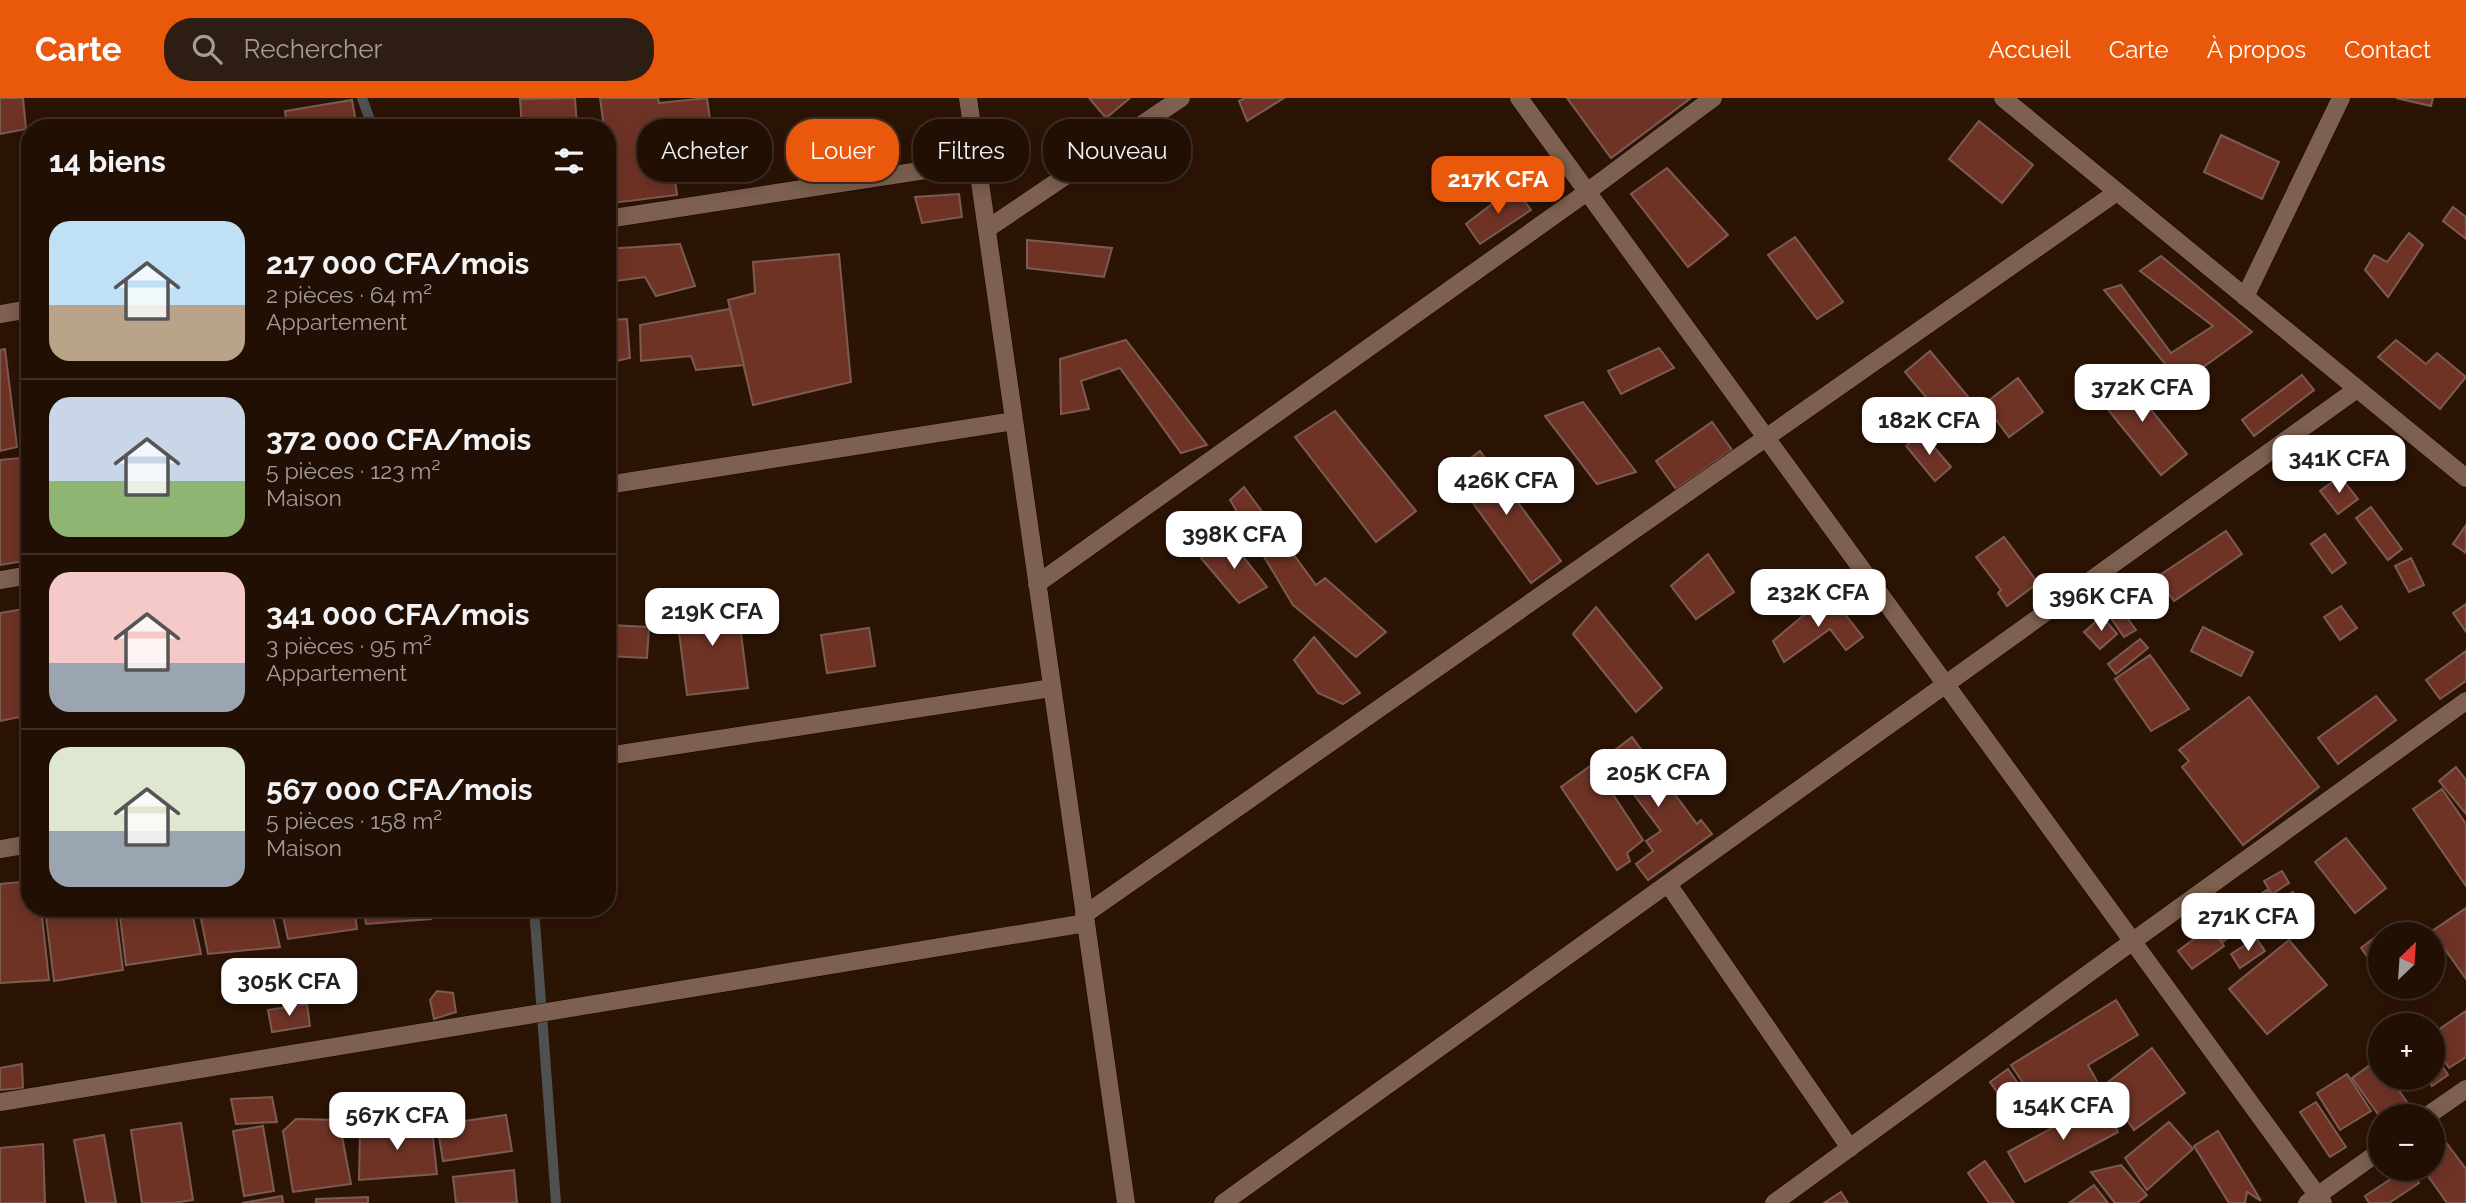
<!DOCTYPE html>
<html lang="fr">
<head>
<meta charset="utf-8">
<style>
	:root { --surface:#210f04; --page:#2d1d13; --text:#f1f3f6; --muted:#a29c9a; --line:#3e2f26; --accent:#ea580c }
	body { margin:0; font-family:Raleway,sans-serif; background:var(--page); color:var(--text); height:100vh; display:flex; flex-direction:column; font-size:26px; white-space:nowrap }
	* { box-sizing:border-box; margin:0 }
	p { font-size:23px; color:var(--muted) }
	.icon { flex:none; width:38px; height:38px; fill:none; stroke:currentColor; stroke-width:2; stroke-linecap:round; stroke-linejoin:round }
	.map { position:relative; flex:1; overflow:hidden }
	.drawer { position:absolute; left:21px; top:21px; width:595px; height:798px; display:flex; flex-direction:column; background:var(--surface); border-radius:28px; box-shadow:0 4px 18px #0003,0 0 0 2px var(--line) }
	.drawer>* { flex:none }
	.banner { position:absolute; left:637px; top:21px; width:665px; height:63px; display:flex; gap:14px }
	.needle { width:46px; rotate:25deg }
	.fabs { position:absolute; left:2368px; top:824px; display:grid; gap:14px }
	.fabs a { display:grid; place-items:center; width:77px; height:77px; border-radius:50%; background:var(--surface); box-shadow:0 4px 18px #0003,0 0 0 2px var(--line); font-size:35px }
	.price { position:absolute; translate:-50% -60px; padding:0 16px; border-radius:14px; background:#fff; color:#222; font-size:23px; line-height:46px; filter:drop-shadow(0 2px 4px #0008) }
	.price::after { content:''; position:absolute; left:50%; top:42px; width:21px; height:16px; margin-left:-10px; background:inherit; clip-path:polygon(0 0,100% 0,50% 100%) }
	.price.active { background:var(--accent); color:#fff }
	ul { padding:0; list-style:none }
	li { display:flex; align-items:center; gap:21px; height:175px; padding:0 28px }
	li+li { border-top:2px solid var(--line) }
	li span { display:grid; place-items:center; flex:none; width:196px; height:140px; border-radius:21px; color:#555 }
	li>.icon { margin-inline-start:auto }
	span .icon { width:84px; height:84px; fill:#fffc; stroke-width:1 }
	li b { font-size:30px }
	h2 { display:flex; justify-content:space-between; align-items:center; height:84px; padding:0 28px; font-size:30px }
	.tag { padding:0 24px; border-radius:28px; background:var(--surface); box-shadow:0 4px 18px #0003,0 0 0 2px var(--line); font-size:24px; line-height:63px }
	.tag.active { background:var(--accent); color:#fff }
	header { display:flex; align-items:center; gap:42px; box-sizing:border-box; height:98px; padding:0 35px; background:var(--accent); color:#fff }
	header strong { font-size:33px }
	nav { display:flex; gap:38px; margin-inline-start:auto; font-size:24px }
	.search { width:490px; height:63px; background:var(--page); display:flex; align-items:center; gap:18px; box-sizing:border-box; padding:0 24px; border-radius:28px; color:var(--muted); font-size:26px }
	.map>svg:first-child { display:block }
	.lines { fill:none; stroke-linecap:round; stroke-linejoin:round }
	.stream { stroke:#4e514f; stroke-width:10 }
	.building { fill:#6f3326; stroke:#7c5b53; stroke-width:2 }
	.minor-casing { stroke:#130200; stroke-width:19 }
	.minor { stroke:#7d604f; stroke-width:18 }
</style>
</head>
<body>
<header>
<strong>Carte</strong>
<div class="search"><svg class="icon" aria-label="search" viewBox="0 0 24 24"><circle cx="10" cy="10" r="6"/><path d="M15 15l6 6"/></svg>Rechercher</div>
<nav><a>Accueil</a><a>Carte</a><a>À propos</a><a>Contact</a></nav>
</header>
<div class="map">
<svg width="2466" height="1105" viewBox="0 0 2466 1105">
	<rect width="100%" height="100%" fill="#2c1405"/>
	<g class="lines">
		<g class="stream">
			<path d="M362,0L373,30"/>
			<path d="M534,810L556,1105"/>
		</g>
	</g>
	<g class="building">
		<path d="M0,0H23L26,31L0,36Z"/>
		<path d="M575,0L577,30H522L520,1Z"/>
		<path d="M600,0H658L659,5L707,0L710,22L668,27L677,97L613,105L607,58V30H604Z"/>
		<path d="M1089,0H1130L1106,20Z"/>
		<path d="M1245,0H1284L1247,23L1239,3Z"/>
		<path d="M1567,0H1691L1611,60Z"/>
		<path d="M2396,0H2433L2431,8Z"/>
		<path d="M352,2L357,30H287L285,13Z"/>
		<path d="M1979,23L2033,67L2002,105L1949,61Z"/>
		<path d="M2221,37L2279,64L2262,101L2204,74Z"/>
		<path d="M1667,70L1728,137L1688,169L1631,96Z"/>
		<path d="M1514,89L1531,112L1480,146L1466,126Z"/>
		<path d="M959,96L962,119L922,125L915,99Z"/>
		<path d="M2453,109L2466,119V141L2443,123Z"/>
		<path d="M2409,135L2423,147L2388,199L2365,172L2374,157L2387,164Z"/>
		<path d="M1795,139L1843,204L1817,221L1768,157Z"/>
		<path d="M1027,142L1112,150L1104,179L1027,170Z"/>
		<path d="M680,146L695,188L656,198L645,179L607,184V151Z"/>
		<path d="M839,156L851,284L753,307L728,202L755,195L753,164Z"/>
		<path d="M2161,158L2252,234L2177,288L2167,268L2104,192L2121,187L2171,255L2213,228L2140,173Z"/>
		<path d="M730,211L744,267L696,272L691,258L641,263L640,227Z"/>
		<path d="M627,221L630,260L607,265V222Z"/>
		<path d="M1126,242L1207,347L1181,355L1120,270L1081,283L1089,311L1061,316L1060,261Z"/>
		<path d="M2396,242L2426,266L2437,255L2466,279L2440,311L2378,259Z"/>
		<path d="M1659,250L1674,270L1621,296L1608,273Z"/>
		<path d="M5,251L17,349L0,353V252Z"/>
		<path d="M1930,253L1980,313L1955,334L1905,274Z"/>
		<path d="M2122,276L2187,356L2161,377L2096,297Z"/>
		<path d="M2302,277L2314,292L2254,338L2242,322Z"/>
		<path d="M2018,280L2043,314L2009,339L1984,306Z"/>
		<path d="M1583,304L1636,374L1597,386L1545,318Z"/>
		<path d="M1335,313L1416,413L1376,444L1295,339Z"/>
		<path d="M1712,324L1732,352L1676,391L1656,363Z"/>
		<path d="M1922,335L1951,369L1935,383L1906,348Z"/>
		<path d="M1480,353L1561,463L1531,485L1451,375Z"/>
		<path d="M30,359V462L0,467V362Z"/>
		<path d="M2340,378L2358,401L2338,416L2320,393Z"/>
		<path d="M1244,389L1316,487L1325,480L1386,534L1356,559L1293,507L1230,402Z"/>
		<path d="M2371,409L2402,451L2388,462L2356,420Z"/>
		<path d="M2466,427V455L2453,446Z"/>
		<path d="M2226,433L2242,456L2174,503L2157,479Z"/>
		<path d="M2325,436L2346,465L2332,475L2311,446Z"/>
		<path d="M1227,438L1267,489L1239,505L1201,460Z"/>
		<path d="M2004,439L2038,485L2007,508L1998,495L2001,492L1976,459Z"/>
		<path d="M1708,456L1734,494L1696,521L1671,488Z"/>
		<path d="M2411,460L2424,487L2409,494L2395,468Z"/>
		<path d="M1829,496L1863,539L1846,552L1830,531L1784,564L1773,543Z"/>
		<path d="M737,504L748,590L687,597L676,511Z"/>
		<path d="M2116,505L2136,532L2124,539L2108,516Z"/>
		<path d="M2466,506V534L2453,515Z"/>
		<path d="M2341,508L2357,530L2340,542L2324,519Z"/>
		<path d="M1596,509L1662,590L1636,614L1573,536Z"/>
		<path d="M30,510V617L0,623V515Z"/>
		<path d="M2102,518L2117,536L2100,551L2084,534Z"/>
		<path d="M609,527L649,529L647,560L607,558Z"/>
		<path d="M2203,529L2253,554L2241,578L2191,553Z"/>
		<path d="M869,530L875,568L827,575L821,537Z"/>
		<path d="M1314,539L1360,595L1343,606L1318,595L1294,562Z"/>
		<path d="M2140,541L2148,550L2116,576L2108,566Z"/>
		<path d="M2466,553V583L2440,601L2426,582Z"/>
		<path d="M2150,557L2189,611L2151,633L2115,581Z"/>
		<path d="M2376,598L2396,622L2338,666L2318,640Z"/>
		<path d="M2249,599L2319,689L2243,747L2182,669L2189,663L2179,652Z"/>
		<path d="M1632,639L1697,726L1701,722L1712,736L1648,782L1636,766L1653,753L1646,743L1661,733L1606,659Z"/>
		<path d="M1593,666L1643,742L1627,755L1630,763L1617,772L1561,689Z"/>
		<path d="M2456,669L2466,682V716L2439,683Z"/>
		<path d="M2442,691L2466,726V788L2413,711Z"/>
		<path d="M2346,740L2386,790L2355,815L2315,764Z"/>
		<path d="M2282,773L2289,785L2272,796L2264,783Z"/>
		<path d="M30,783V810H41L49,882L0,885V786Z"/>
		<path d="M2267,792L2284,818L2256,837L2238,811Z"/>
		<path d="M2293,794L2301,809L2286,816L2279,802Z"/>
		<path d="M45,810H115L123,872L54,883Z"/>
		<path d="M119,810H191L201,856L126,867Z"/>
		<path d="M199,810H271L280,849L208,856Z"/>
		<path d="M281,810H354L357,831L288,841Z"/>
		<path d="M363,810H429L431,821L366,826Z"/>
		<path d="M2466,810V881L2432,833Z"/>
		<path d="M2219,821L2232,836L2223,844L2210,829Z"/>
		<path d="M2392,826L2401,836H2380V860L2373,866L2361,850Z"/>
		<path d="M2210,829L2224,848L2192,871L2178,853Z"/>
		<path d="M2256,840L2265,853L2240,870L2231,856Z"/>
		<path d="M2289,842L2327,887L2267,936L2229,891Z"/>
		<path d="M437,893L453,895L456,914L434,921L430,902Z"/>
		<path d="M2116,902L2138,937L2088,967L2099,987L2063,1007L2051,987L2032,998L2011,967Z"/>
		<path d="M307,906L310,928L272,934L268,912Z"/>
		<path d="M2466,913V959L2449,970L2432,945V936Z"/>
		<path d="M2152,950L2185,995L2134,1032L2103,988Z"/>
		<path d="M2437,960L2448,977L2432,988L2427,980H2432V963Z"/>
		<path d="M2377,962L2380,967V980H2390L2407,1004L2388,1018L2380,1019L2352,980Z"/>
		<path d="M22,966L23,990L0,992V970Z"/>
		<path d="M2008,971L2038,1014L2020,1027L1990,984Z"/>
		<path d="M2347,976L2371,1013L2340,1032L2317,995Z"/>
		<path d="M272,999L277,1024L236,1026L231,1001Z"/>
		<path d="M2101,1003L2118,1034L2025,1084L2008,1054Z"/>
		<path d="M2316,1004L2346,1049L2330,1059L2300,1014Z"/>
		<path d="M506,1017L512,1053L443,1063L437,1027Z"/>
		<path d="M296,1021L339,1022L351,1086L293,1094L283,1033Z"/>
		<path d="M431,1022L437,1076L359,1082L360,1033Z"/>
		<path d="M2169,1024L2193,1051L2147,1092L2125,1060Z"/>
		<path d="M181,1025L193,1102L173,1105H142L131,1032Z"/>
		<path d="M263,1028L274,1093L244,1098L233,1033Z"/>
		<path d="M2218,1033L2254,1091L2261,1103L2247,1094L2245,1105H2229L2194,1048Z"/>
		<path d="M104,1037L116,1105H86L74,1042Z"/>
		<path d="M2445,1043L2466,1071V1105H2447L2423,1071H2432V1052Z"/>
		<path d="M43,1046L45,1105H0V1050Z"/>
		<path d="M1985,1063L2014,1105H1989L1968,1075Z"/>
		<path d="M2121,1067L2147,1097L2137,1105H2115L2091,1074Z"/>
		<path d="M2406,1071H2409L2419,1085L2389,1105H2369L2365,1098Z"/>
		<path d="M514,1072L517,1105H456L453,1079Z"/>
		<path d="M2094,1087L2108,1105H2069Z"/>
		<path d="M1841,1094L1848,1105H1824Z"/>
		<path d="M282,1098L283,1105H242Z"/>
		<path d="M368,1099V1105H316V1101Z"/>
	</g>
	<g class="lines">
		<g class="minor-casing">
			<g id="minor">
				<path d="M968,0L1126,1105"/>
				<path d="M1519,0L2323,1105"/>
				<path d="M2003,0L2466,380"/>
				<path d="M607,121L978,64"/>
				<path d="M987,131L1181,0"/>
				<path d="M2245,199L2341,0"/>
				<path d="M0,216L30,211"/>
				<path d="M607,387L1014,323"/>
				<path d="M0,482L30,477"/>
				<path d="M1037,486L1587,94L1713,0"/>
				<path d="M607,658L1052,590"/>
				<path d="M0,751L30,746"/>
				<path d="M1668,786L1850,1050"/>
				<path d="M1084,817L2117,94"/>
				<path d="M0,1004L1086,825"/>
				<path d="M2427,1018L2466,991"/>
				<path d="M1223,1105L2357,291"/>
				<path d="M1774,1105L2133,843L2466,603"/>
				<path d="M2307,1105L2380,1053"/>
			</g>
		</g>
		<use href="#minor" class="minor"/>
	</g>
</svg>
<div class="fabs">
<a><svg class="needle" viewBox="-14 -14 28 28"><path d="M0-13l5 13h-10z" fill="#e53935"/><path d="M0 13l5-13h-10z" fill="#a29c9a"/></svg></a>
<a>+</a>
<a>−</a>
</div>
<b class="price active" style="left:1498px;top:118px">217K CFA</b>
<b class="price" style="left:2142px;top:326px">372K CFA</b>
<b class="price" style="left:1929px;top:359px">182K CFA</b>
<b class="price" style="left:2339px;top:397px">341K CFA</b>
<b class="price" style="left:1506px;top:419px">426K CFA</b>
<b class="price" style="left:1234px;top:473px">398K CFA</b>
<b class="price" style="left:1818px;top:531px">232K CFA</b>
<b class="price" style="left:2101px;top:535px">396K CFA</b>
<b class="price" style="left:712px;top:550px">219K CFA</b>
<b class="price" style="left:1658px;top:711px">205K CFA</b>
<b class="price" style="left:2248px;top:855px">271K CFA</b>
<b class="price" style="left:289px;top:920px">305K CFA</b>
<b class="price" style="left:2063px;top:1044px">154K CFA</b>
<b class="price" style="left:397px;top:1054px">567K CFA</b>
<div class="banner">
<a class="tag">Acheter</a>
<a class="tag active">Louer</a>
<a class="tag">Filtres</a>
<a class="tag">Nouveau</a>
</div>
<section class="drawer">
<h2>14 biens<svg class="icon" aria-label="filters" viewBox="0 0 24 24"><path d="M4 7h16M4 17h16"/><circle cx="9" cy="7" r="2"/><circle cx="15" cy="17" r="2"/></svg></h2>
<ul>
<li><span style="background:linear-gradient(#bfe0f5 60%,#b9a48a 0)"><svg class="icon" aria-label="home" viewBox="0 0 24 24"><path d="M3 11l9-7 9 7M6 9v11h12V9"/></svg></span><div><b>217 000 CFA/mois</b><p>2 pièces · 64 m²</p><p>Appartement</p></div></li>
<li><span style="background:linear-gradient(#c9d6e8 60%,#8fb573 0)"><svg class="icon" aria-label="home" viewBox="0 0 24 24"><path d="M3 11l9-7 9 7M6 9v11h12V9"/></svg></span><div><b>372 000 CFA/mois</b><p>5 pièces · 123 m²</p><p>Maison</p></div></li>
<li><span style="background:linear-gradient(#f6c9c9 65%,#9aa5b1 0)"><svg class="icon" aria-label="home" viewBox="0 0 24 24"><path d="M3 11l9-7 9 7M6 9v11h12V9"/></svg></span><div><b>341 000 CFA/mois</b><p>3 pièces · 95 m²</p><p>Appartement</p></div></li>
<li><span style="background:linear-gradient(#dfe7d0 60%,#9aa5b1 0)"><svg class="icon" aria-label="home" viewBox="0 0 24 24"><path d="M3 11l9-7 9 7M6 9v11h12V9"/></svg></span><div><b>567 000 CFA/mois</b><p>5 pièces · 158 m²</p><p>Maison</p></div></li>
</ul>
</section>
</div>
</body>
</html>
